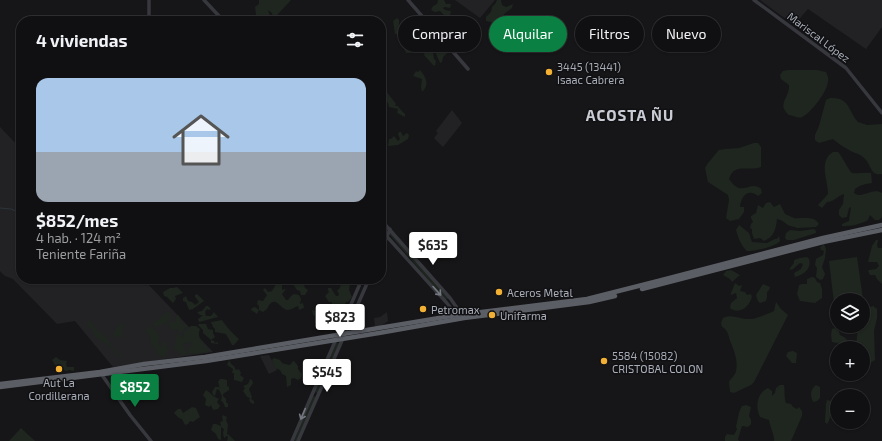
<!DOCTYPE html>
<html lang="es">
<head>
<meta charset="utf-8">
<style>
	:root { --surface:#101012; --page:#1e1e20; --text:#f1f3f6; --muted:#9c9d9f; --line:#303032; --accent:#0b8043 }
	body { margin:0; font-family:"Exo 2",sans-serif; background:var(--page); color:var(--text); height:100vh; display:flex; flex-direction:column; font-size:15px; white-space:nowrap }
	* { box-sizing:border-box; margin:0 }
	p { font-size:13px; color:var(--muted) }
	.icon { flex:none; width:22px; height:22px; fill:none; stroke:currentColor; stroke-width:2; stroke-linecap:round; stroke-linejoin:round }
	.map { position:relative; flex:1; overflow:hidden }
	.details { position:absolute; left:16px; top:16px; width:370px; height:268px; display:flex; flex-direction:column; background:var(--surface); border-radius:16px; box-shadow:0 1px 3px #0004,0 0 0 1px var(--line) }
	.details>* { flex:none }
	.banner { position:absolute; left:398px; top:16px; width:380px; height:36px; display:flex; gap:8px }
	.fabs { position:absolute; left:830px; top:293px; display:grid; gap:8px }
	.fabs a { display:grid; place-items:center; width:40px; height:40px; border-radius:50%; background:var(--surface); box-shadow:0 1px 3px #0004,0 0 0 1px var(--line); font-size:20px }
	.price { position:absolute; translate:-50% -34px; padding:0 9px; border-radius:4px; background:#fff; color:#222; font-size:13px; line-height:26px; filter:drop-shadow(0 1px 2px #0008) }
	.price::after { content:''; position:absolute; left:50%; top:24px; width:12px; height:9px; margin-left:-6px; background:inherit; clip-path:polygon(0 0,100% 0,50% 100%) }
	.price.on { background:var(--accent); color:#fff }
	ul { padding:0; list-style:none }
	li { display:grid; align-content:center; gap:8px; height:212px; padding:0 20px }
	li+li { border-top:1px solid var(--line) }
	li span { display:grid; place-items:center; height:124px; border-radius:12px; color:#555 }
	li>.icon { margin-inline-start:auto }
	span .icon { width:72px; height:72px; fill:#fffc; stroke-width:1 }
	li b { font-size:17px }
	h2 { display:flex; justify-content:space-between; align-items:center; height:48px; padding:0 20px; font-size:17px }
	.tag { padding:0 14px; border-radius:18px; background:var(--surface); box-shadow:0 1px 3px #0004,0 0 0 1px var(--line); font-size:14px; line-height:36px }
	.tag.on { background:var(--accent); color:#fff }
	.map>svg:first-child { display:block }
	.built { fill:#222225 }
	.green { fill:#1e261f }
	.lines { fill:none; stroke-linecap:round; stroke-linejoin:round }
	.stream { stroke:#2c353c; stroke-width:1 }
	.tertiary { stroke:#37383d; stroke-width:3.5 }
	.trunk { stroke:#5b5e65; stroke-width:4.5 }
	.oneway { stroke:#757881 }
	.poi-dot { fill:#f2b134; stroke:#111113; stroke-width:1.5 }
	.labels { text-anchor:middle; dominant-baseline:central; stroke-width:3; stroke-linejoin:round; paint-order:stroke }
	.street-label { font-size:11px; fill:#a8adb8; stroke:#111113 }
	.poi-label { font-size:11px; fill:#a8adb8; stroke:#111113; text-anchor:start }
	.district-label { font-size:15px; font-weight:bold; letter-spacing:1px; fill:#c9ccd4; stroke:#111113 }
</style>
</head>
<body>
<div class="map">
<svg width="882" height="441" viewBox="0 0 882 441">
	<rect width="100%" height="100%" fill="#161618"/>
	<g class="built">
		<path d="M455,0H495L480,18Z"/>
		<path d="M760,0H882V27L866,49L808,9L794,25Z"/>
		<path d="M452,110L462,123L443,147L434,138L438,133L436,131Z"/>
		<path d="M0,127L21,149V279H143L213,352L113,367L75,321L57,324L13,279L5,276L0,271Z"/>
		<path d="M387,312L388,321L381,326L375,327L374,318L380,317Z"/>
		<path d="M269,355L277,370L269,374L260,356Z"/>
	</g>
	<g class="green">
		<path d="M259,0H291L278,14L276,18H273L272,13L268,10L270,16L269,21H257L255,7L259,4Z"/>
		<path d="M438,0H444L446,4H451L450,8L445,7L443,8L445,10L451,11L450,15L445,16L440,11L435,12L431,10L433,6L437,4Z"/>
		<path d="M497,0H501L502,5L506,7L513,4L512,8L504,14L498,24L493,23L491,22L486,21V17L491,12L492,7L495,4Z"/>
		<path d="M397,18L399,20V27L401,26L403,30H405L409,33L407,37L400,38L397,34H395L393,21Z"/>
		<path d="M438,36L448,47V52L443,57L442,62L440,63L435,51L428,50L433,53L434,59L436,61L435,66L433,65L424,55L425,50H427L421,48V41L424,40L425,42L429,43Z"/>
		<path d="M405,43L412,48L414,47L415,43H417L419,47L416,53H406L403,47Z"/>
		<path d="M420,70C426,77 430,85 422,92L421,87L422,79L413,76L416,71L418,72Z"/>
		<path d="M788,70H817L826,72C827,75 829,78 828,81C828,91 810,114 802,117C798,119 793,115 789,115C776,104 790,98 789,85L781,79L780,75L783,71Z"/>
		<path d="M384,91H386L396,104L395,106H398C398,107 405,114 405,114V117L397,113L398,109L389,107L388,103L381,96L382,92Z"/>
		<path d="M830,98C850,97 848,111 858,122L867,125L882,124V174C870,176 872,166 865,159C860,153 855,154 849,150C843,147 838,143 833,139L819,143L815,140V135L819,126L826,100Z"/>
		<path d="M399,132H401L403,136L407,133L409,135L408,139L398,145L388,146L389,139H391L394,136L398,141L400,139L398,134Z"/>
		<path d="M754,143H758L761,147V167C749,172 734,162 729,179C742,199 750,179 761,189L762,193L758,196C748,188 741,196 740,207H744V212L739,219L730,221L726,218L729,200L728,195L708,182L705,168L708,163L719,150L725,149L739,148Z"/>
		<path d="M833,152H838C842,156 849,171 852,173C858,174 865,172 871,173L872,183C865,184 860,185 855,189L854,193L858,195C867,195 874,188 882,193V217L879,220H875L870,215L868,220C859,225 851,226 842,226V224L849,221L851,207L849,208L847,217L842,218L839,215V210L843,204L844,194C837,196 834,202 827,202L822,208L818,205L828,194C828,180 818,161 833,152Z"/>
		<path d="M770,202L774,207L780,204L785,214C788,215 791,217 794,218C803,219 814,215 819,224L816,227L797,228C794,226 791,227 788,225C784,222 782,220 777,219C776,229 774,237 764,241L760,238L754,239L752,233V229L750,228L751,224L753,222L751,218V216L756,213L758,205L763,208L766,203Z"/>
		<path d="M739,225L749,233L752,242L767,243L775,239H777L779,236L780,241C775,247 755,251 747,251C741,246 738,237 736,230Z"/>
		<path d="M391,229L448,295V299H445L390,235L389,233Z"/>
		<path d="M814,229L816,231V233L794,240H787L785,238L786,233L790,230L800,231Z"/>
		<path d="M876,240H878L877,245L878,248H882V284L877,279L875,275H870L868,271L869,270L876,269L879,266L877,262H868L872,246Z"/>
		<path d="M824,244L826,249L825,258L822,267L825,274L823,279L820,280L816,277L817,268L815,265L816,259L823,255L824,251L821,250L820,247Z"/>
		<path d="M807,257L809,259C812,268 804,275 795,277L794,273L801,269L803,264L800,263L793,269L790,270V268L794,263V260L800,258Z"/>
		<path d="M857,257L863,299L837,300V302L834,303L829,261Z"/>
		<path d="M731,270L740,275L732,282L730,279L723,275L726,271Z"/>
		<path d="M812,277L815,278L817,282L820,283L822,289V298L815,303L800,301L797,294L799,285L802,284H807V279Z"/>
		<path d="M279,279L282,280V290L286,289L282,294L286,300H288L291,296L294,294L299,295L301,299L300,304L303,303L304,308L299,310L298,306C295,307 291,310 288,310C280,310 275,292 267,309L263,312L259,310L257,314L251,310L252,308L255,307L259,310V306L257,304L258,300L263,301L267,295L263,290L265,288L268,292L272,291Z"/>
		<path d="M295,279L304,280L302,285H304L305,288L308,290L305,295H301L300,291L297,290L293,284L295,280Z"/>
		<path d="M343,280L350,283L349,290L352,297L349,301L345,303V307L339,311L337,310V305L333,307L331,306L332,302H329L325,296L329,292L328,290V288H331L336,296H338L339,294L337,291L340,288L341,281Z"/>
		<path d="M735,283L739,286L742,285L740,291L745,292L747,295L750,294L752,296C750,307 739,315 730,308L731,303L737,298L736,293L731,295V293Z"/>
		<path d="M763,284L770,287L769,290L767,292V297L766,301L760,303L758,301L756,295Z"/>
		<path d="M177,287L183,293L175,296L176,299L173,303L167,297L164,296L163,292L170,288H173Z"/>
		<path d="M197,294L204,301L193,309L189,310L186,302L183,301V298L186,296L188,301L192,302L195,305L199,302L195,297V295Z"/>
		<path d="M776,302L781,309L788,315L754,382L751,385L734,393L730,392L729,382C731,378 735,376 736,371C738,361 735,353 731,343C728,337 729,330 722,327L721,323L723,318C733,313 740,320 751,319C755,319 770,313 774,311Z"/>
		<path d="M206,306H208L211,309L209,310L207,309L205,312L206,316H211L214,312L218,317L199,322L198,319L203,315H200L197,312L202,311Z"/>
		<path d="M873,306L877,309V318L874,331L875,360C871,363 868,364 863,362V348H856L858,326H863V309Z"/>
		<path d="M312,310L316,311C319,317 324,317 327,323L321,326L315,323V316L313,315Z"/>
		<path d="M167,311L171,314V320H169L162,325H159L157,327L153,325V323L157,321Z"/>
		<path d="M178,315L179,316L182,323L187,326L186,328L183,330L182,334L177,329L175,330L171,329L168,325L169,322H175L176,316Z"/>
		<path d="M222,320C224,324 235,336 239,339L234,345H232L226,334L215,332V329L213,327L211,322Z"/>
		<path d="M88,321H90L94,327L106,337L116,352L121,355V359L107,344L95,337L92,330L87,324Z"/>
		<path d="M122,323L125,324L123,328V335L117,338L113,335L116,327Z"/>
		<path d="M199,324H206L208,329L213,330V333L215,337L211,340L214,341L215,343L218,342V344L211,343V340L203,333V330L198,325Z"/>
		<path d="M149,326C155,328 159,333 160,339L158,342L160,347H162V342L164,341L168,344L166,346L169,351L166,353L165,358L158,354L157,350L151,345L149,334L145,332Z"/>
		<path d="M191,326H196L200,329C196,338 204,344 210,351L196,354L189,353V347L192,345L190,342L183,344L185,348L184,350L187,352L184,355H181L179,352L173,348L176,342L175,337L178,334L181,335V338H183L184,332Z"/>
		<path d="M835,328L839,331L840,335L844,337L849,342L837,343L832,342L831,335L832,329Z"/>
		<path d="M335,343H340L317,393L315,392Z"/>
		<path d="M793,351L797,353L796,363H792L786,356L788,352Z"/>
		<path d="M56,357L60,360L67,361L66,364L67,367H74V371L69,370L66,371L55,365L52,360Z"/>
		<path d="M274,358L280,360L282,363L289,365L291,364L292,362L294,361L298,366V369L302,374L301,378L298,380L294,378L291,379V385L287,387L286,376L282,374L280,370L275,368L272,360Z"/>
		<path d="M229,360L232,365L234,366L236,370L239,369L241,373L240,375L244,378L242,382L234,380V373H232L233,369L227,365Z"/>
		<path d="M220,379H223L227,380V386L229,387V390L223,394V396L226,399V402L228,404V407H225L223,402L221,401L222,396L219,390L217,389L215,396L213,395L212,392L215,387H219L220,389L218,382Z"/>
		<path d="M250,379L252,380L253,383L249,389L252,397L251,399L254,401V404L251,403L249,400L250,398L247,397L243,391L245,388L243,386C249,384 248,384 250,379Z"/>
		<path d="M780,385H784C785,391 784,398 786,403L791,404L793,407L797,409L799,407L802,411V416L791,441H774C775,437 770,426 769,420L760,417C755,406 757,393 768,388L772,391V396L775,393L776,388Z"/>
		<path d="M816,385L820,387V398L817,401L813,402C810,395 810,390 816,385Z"/>
		<path d="M206,390L209,392L213,396L219,399L217,402L220,406L218,409L213,410L211,405L209,407L205,405L206,399L203,395Z"/>
		<path d="M313,396L316,397L297,441H294Z"/>
		<path d="M827,400L831,401C831,408 832,418 827,424L825,422L826,404Z"/>
		<path d="M746,405L751,407L749,416L751,420V424L748,427L742,426L738,439L739,441H725V437L727,434L734,435L737,429L736,427C738,419 738,413 742,406Z"/>
		<path d="M192,407L196,408L200,417L193,422L190,421L188,424L185,425L182,419L179,418L174,413L178,409H181L183,413Z"/>
		<path d="M223,415L227,417L226,420L228,425L227,435L228,434L235,441H227L228,437L227,436L224,438L223,433L224,429L221,427V440L218,439L216,434L211,430L213,424H216L221,426L220,422L223,421L222,417Z"/>
		<path d="M21,428L35,441H9Z"/>
	</g>
	<g class="lines">
		<path class="stream" d="M0,208L11,209L21,213"/>
		<g class="tertiary">
			<path d="M149,0V21"/>
			<path d="M204,0L220,17L222,21"/>
			<path d="M408,0L468,69"/>
			<path d="M754,0L846,68L882,113"/>
			<path d="M381,220L450,298L462,315"/>
			<path d="M381,230L446,302L457,316"/>
			<path d="M381,251L390,229"/>
			<path d="M102,375L130,415L151,441"/>
			<path d="M292,441L362,279"/>
			<path d="M298,441L369,279"/>
		</g>
		<g class="trunk">
			<path d="M642,289L823,242L882,230"/>
			<path d="M0,384L100,372L144,364L205,357L457,315L587,299L658,281L823,238L882,225"/>
			<path d="M0,387L206,361L379,333L464,318L589,302L615,296"/>
		</g>
	</g>
	<defs><path id="oneway-shaft" d="M-6 0H5M1.5-3L5.5 0L1.5 3" fill="none" stroke-width="1.6" stroke-linecap="round" stroke-linejoin="round"/></defs>
	<g class="oneway">
		<use href="#oneway-shaft" transform="translate(437 291) rotate(48)"/>
		<use href="#oneway-shaft" transform="translate(303 414) rotate(113)"/>
	</g>
	<g class="poi-dot">
		<circle cx="549" cy="72" r="4"/>
		<circle cx="499" cy="292" r="4"/>
		<circle cx="423" cy="309" r="4"/>
		<circle cx="492" cy="315" r="4"/>
		<circle cx="604" cy="361" r="4"/>
		<circle cx="59" cy="369" r="4"/>
	</g>
	<g class="labels">
		<g class="street-label">
			<text transform="translate(819 37) rotate(37)">Mariscal López</text>
		</g>
		<g class="poi-label">
			<text x="557" y="66">3445 (13441)<tspan x="557" dy="13">Isaac Cabrera</tspan></text>
			<text x="507" y="292">Aceros Metal</text>
			<text x="431" y="309">Petromax</text>
			<text x="500" y="315">Unifarma</text>
			<text x="612" y="355">5584 (15082)<tspan x="612" dy="13">CRISTOBAL COLON</tspan></text>
			<text x="59" y="382" text-anchor="middle">Aut La<tspan x="59" dy="13">Cordillerana</tspan></text>
		</g>
		<g class="district-label">
			<text x="630" y="115">ACOSTA ÑU</text>
		</g>
	</g>
</svg>
<div class="fabs">
<a><svg class="icon" aria-label="layers" viewBox="0 0 24 24"><path d="M12 4l9 5-9 5-9-5zM3 14l9 5 9-5"/></svg></a>
<a>+</a>
<a>−</a>
</div>
<b class="price" style="left:433px;top:266px">$635</b>
<b class="price" style="left:340px;top:338px">$823</b>
<b class="price" style="left:327px;top:393px">$545</b>
<b class="price on" style="left:135px;top:408px">$852</b>
<div class="banner">
<a class="tag">Comprar</a>
<a class="tag on">Alquilar</a>
<a class="tag">Filtros</a>
<a class="tag">Nuevo</a>
</div>
<section class="details">
<h2>4 viviendas<svg class="icon" aria-label="filters" viewBox="0 0 24 24"><path d="M4 7h16M4 17h16"/><circle cx="9" cy="7" r="2"/><circle cx="15" cy="17" r="2"/></svg></h2>
<ul>
<li><span style="background:linear-gradient(#a9c7e8 60%,#9aa5b1 0)"><svg class="icon" aria-label="home" viewBox="0 0 24 24"><path d="M3 11l9-7 9 7M6 9v11h12V9"/></svg></span><div><b>$852/mes</b><p>4 hab. · 124 m²</p><p>Teniente Fariña</p></div></li>
</ul>
</section>
</div>
</body>
</html>
